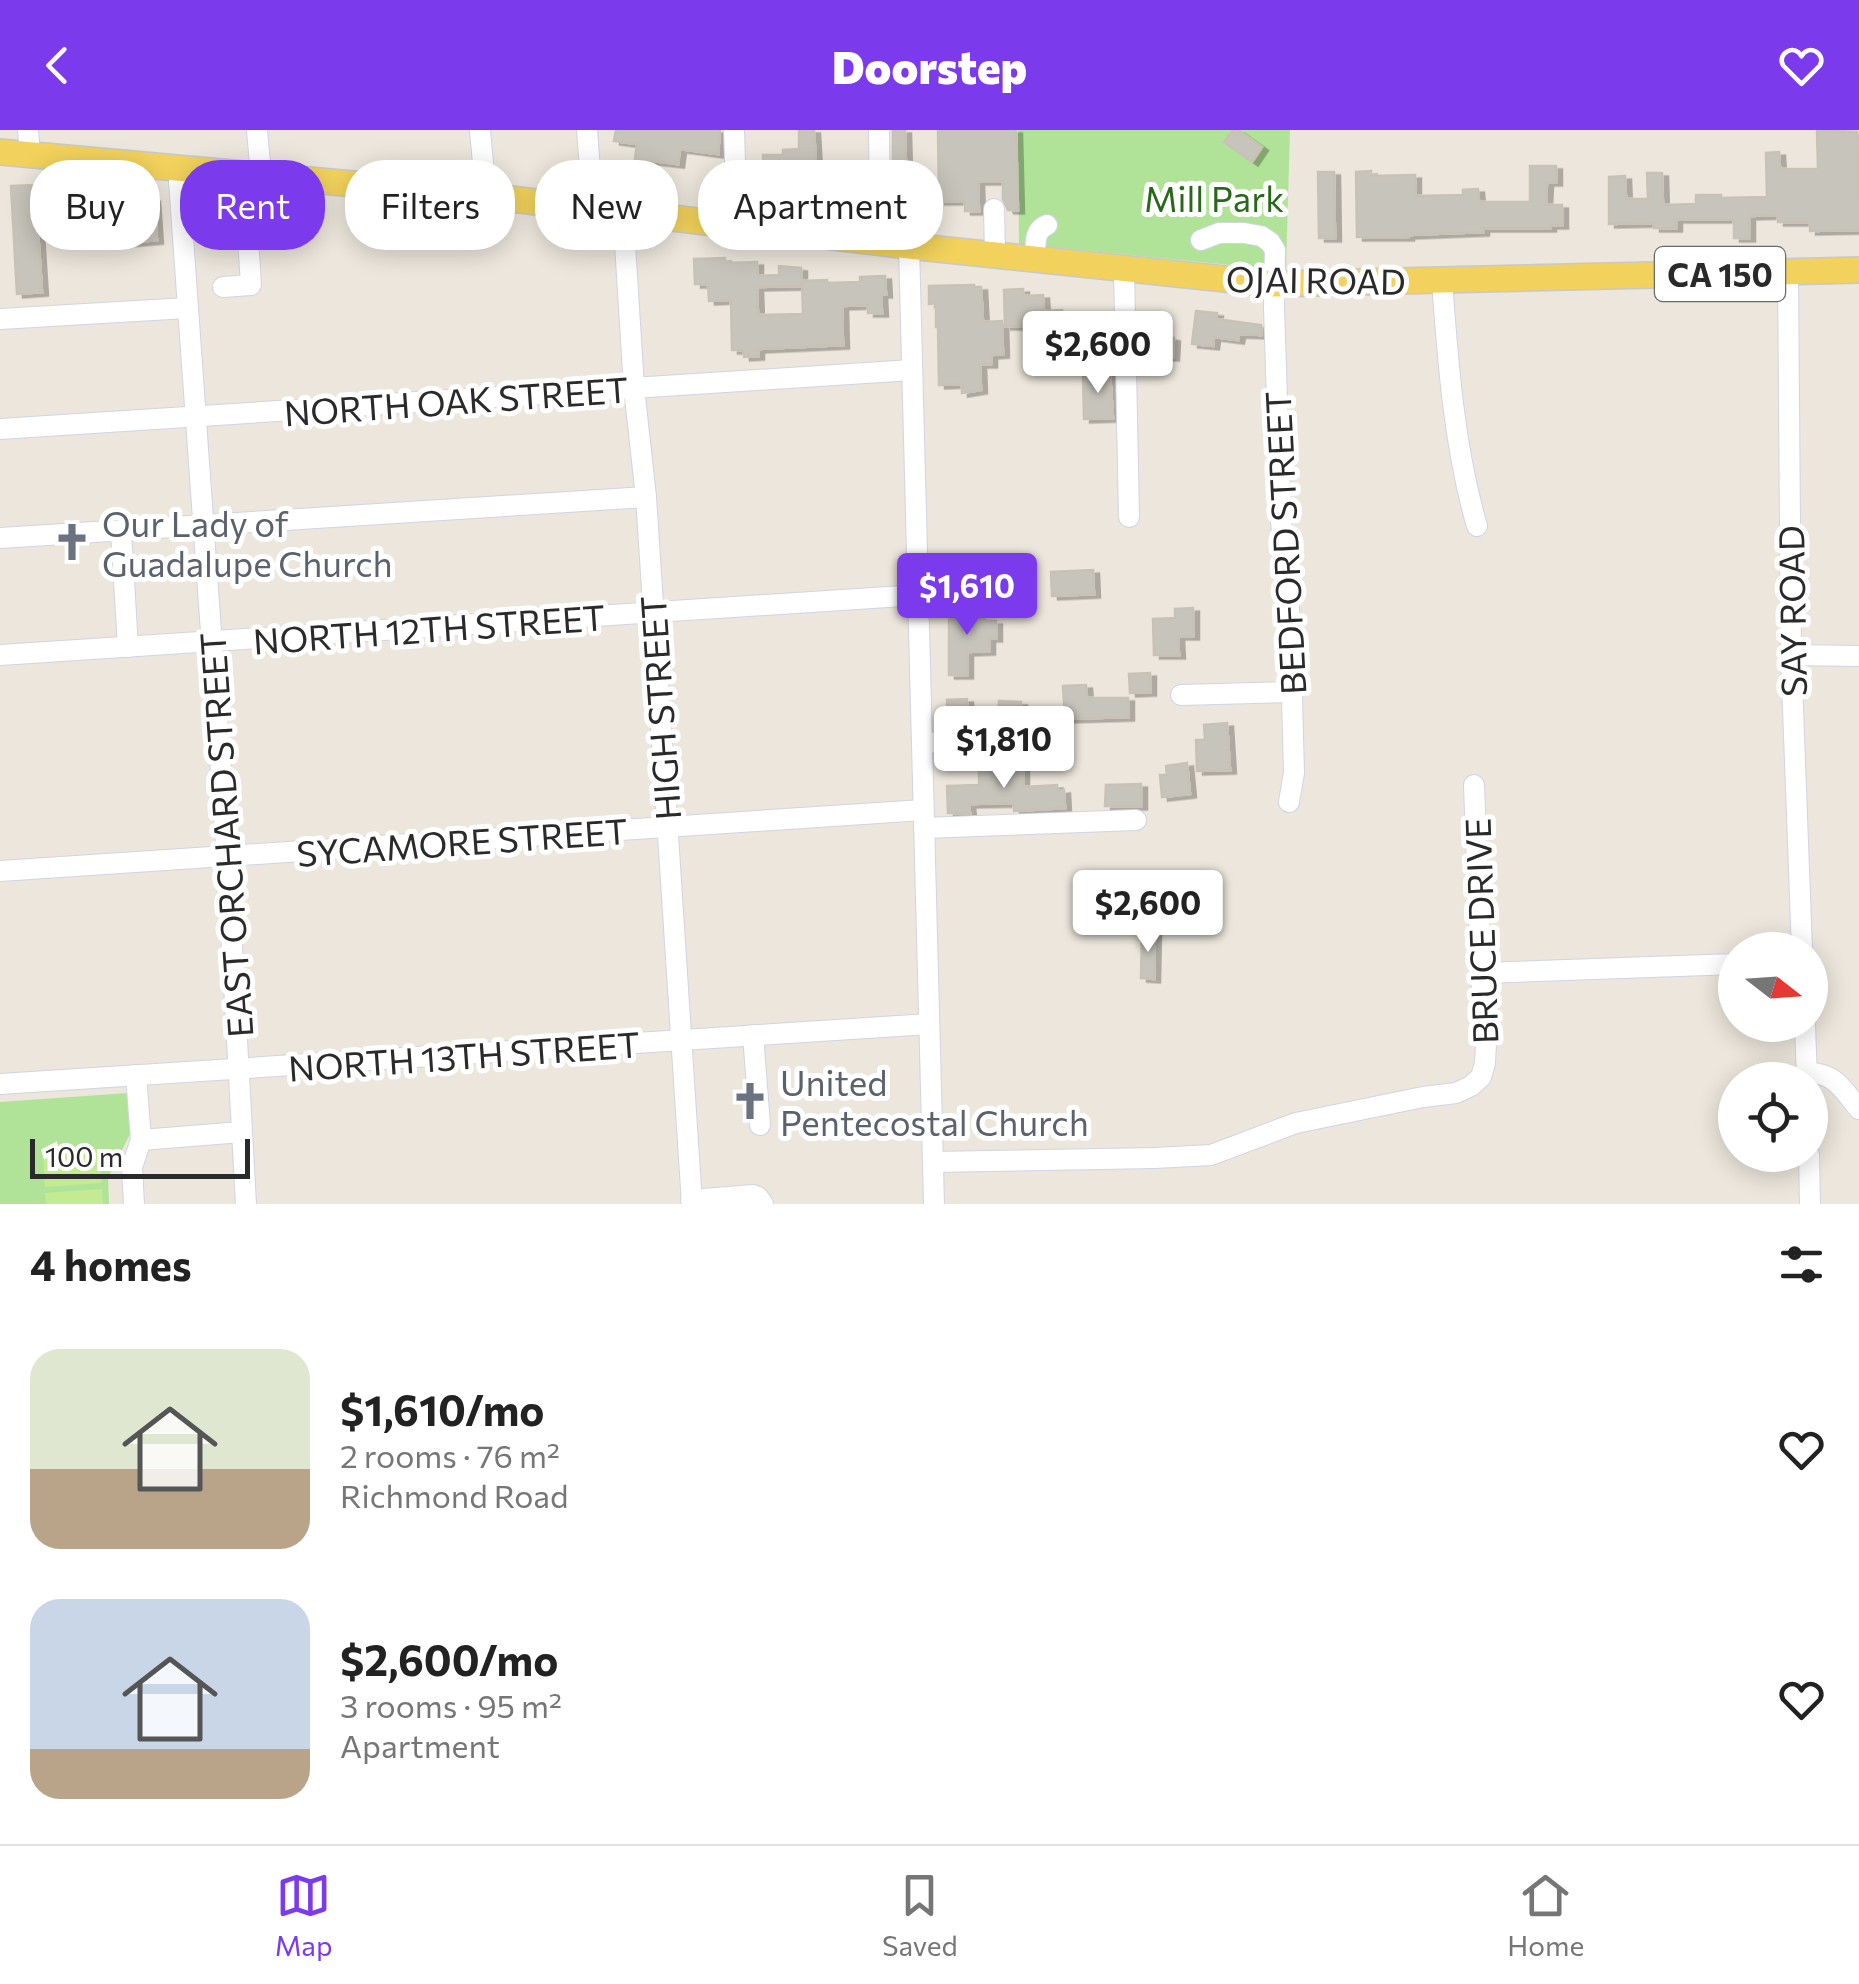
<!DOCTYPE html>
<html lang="en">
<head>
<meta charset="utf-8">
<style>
	:root { --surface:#fff; --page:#f2f2f2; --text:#222; --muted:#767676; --line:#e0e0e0; --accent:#7c3aed }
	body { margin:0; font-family:Commissioner,sans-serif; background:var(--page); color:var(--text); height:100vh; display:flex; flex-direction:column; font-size:38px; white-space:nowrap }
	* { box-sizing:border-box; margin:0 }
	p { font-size:32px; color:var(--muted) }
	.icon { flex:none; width:55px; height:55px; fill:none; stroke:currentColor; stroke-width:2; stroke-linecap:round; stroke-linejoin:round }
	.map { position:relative; height:1074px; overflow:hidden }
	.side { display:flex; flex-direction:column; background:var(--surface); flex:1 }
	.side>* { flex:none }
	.hud { position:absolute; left:30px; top:30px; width:1000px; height:90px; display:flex; gap:20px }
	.needle { width:65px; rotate:107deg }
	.buttons { position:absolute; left:1718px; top:802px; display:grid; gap:20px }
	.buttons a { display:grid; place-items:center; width:110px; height:110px; border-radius:50%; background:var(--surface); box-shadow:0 5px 25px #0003; font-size:50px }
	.scale { position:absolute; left:30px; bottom:25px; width:220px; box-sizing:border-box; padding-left:10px; border:5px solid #2a2a2a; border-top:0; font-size:28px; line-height:35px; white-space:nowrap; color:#2a2a2a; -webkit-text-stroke:8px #fff; paint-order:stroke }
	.price { position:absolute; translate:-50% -85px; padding:0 22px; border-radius:10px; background:#fff; color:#222; font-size:32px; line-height:65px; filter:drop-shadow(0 2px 5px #0008) }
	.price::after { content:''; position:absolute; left:50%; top:60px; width:30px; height:22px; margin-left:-15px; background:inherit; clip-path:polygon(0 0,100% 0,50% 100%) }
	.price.on { background:var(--accent); color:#fff }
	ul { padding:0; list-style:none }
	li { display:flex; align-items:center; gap:30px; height:250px; padding:0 30px }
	li span { display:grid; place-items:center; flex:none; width:280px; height:200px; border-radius:30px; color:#555 }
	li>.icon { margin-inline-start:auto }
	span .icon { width:120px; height:120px; fill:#fffc; stroke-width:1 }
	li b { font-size:42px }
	h2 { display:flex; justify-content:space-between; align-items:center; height:120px; padding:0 30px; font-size:42px }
	.pill { padding:0 35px; border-radius:40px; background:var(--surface); box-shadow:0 5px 25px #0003; font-size:35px; line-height:90px }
	.pill.on { background:var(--accent); color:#fff }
	header { display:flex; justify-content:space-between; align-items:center; height:130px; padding:0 30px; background:var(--accent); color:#fff; font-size:45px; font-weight:800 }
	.dock { display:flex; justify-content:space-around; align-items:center; height:140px; border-top:2px solid var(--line); background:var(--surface); font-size:28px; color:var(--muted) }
	.dock a { display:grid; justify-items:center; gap:5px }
	.dock .on { color:var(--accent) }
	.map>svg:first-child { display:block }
	.green { fill:#b0e398 }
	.pitch { fill:#c4eb93 }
	.building { fill:#c7c4bb; stroke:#c8c2b6; stroke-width:2.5; filter:url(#shadow) }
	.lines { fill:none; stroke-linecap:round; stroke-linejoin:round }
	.minor-casing { stroke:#d1d4e3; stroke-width:22 }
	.major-casing { stroke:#c8c8c8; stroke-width:28 }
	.minor { stroke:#fff; stroke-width:20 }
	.major { stroke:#f2d25c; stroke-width:25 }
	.labels { text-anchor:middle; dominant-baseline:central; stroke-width:10; stroke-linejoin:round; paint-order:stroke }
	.shield { fill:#fff; stroke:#6a6a6a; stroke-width:2.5 }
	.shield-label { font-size:32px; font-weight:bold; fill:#2a2a2a }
	.park-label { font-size:35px; fill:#286819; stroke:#fff }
	.street-label { font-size:35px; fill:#2a2a2a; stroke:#fff }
	.worship-label { font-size:35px; fill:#5b616d; stroke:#fff; text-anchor:start }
</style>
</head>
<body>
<header><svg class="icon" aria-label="back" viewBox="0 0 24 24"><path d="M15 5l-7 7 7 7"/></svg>Doorstep<svg class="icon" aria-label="heart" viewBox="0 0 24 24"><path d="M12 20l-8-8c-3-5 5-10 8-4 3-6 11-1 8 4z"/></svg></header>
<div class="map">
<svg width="1859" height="1074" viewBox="0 0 1859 1074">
	<defs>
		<filter id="shadow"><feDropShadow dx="6" dy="3.5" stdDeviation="0" flood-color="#0004"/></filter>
	</defs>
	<rect width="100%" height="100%" fill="#ece6dc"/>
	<g class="green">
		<path d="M1018,0H1290L1286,139H1270L1019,114Z"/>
		<path d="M128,963L131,1002L108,1048L109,1074H0V972Z"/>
	</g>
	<g class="pitch">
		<path d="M99,1019L102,1053L45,1057L43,1023Z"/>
		<path d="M102,1059L103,1074H46L45,1063Z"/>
	</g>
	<g class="building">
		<path d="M616,0H720L718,24L680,19L678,34L635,29L637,14L614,11Z"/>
		<path d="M799,0H814L816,34L866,33V56L808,53V47L764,49L763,25H783V20L799,19Z"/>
		<path d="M893,0H905L907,72H893Z"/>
		<path d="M938,0H1016L1018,80H1008L1003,69V51H978L979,81H965V71H939Z"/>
		<path d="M1233,0H1238L1262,17L1252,32L1224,12Z"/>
		<path d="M1817,0L1857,2L1859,100L1810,101V92H1778V85L1749,86V108H1734V89H1676V98H1654V93L1609,94V47L1625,46L1626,69H1648L1647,43H1662L1663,75L1696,74V65H1721V68L1767,67L1766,23L1779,22L1780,39H1818Z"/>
		<path d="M1530,36H1556V52H1547L1546,75H1562V95H1550V98H1483V102L1408,105V107H1357L1356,42L1371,41V46L1415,45V66L1463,65V60L1478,59L1479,72H1530Z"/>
		<path d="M1318,42H1334L1335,108H1319Z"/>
		<path d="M35,55L42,162L17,164L11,56Z"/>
		<path d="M154,68L157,110L114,114L111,72Z"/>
		<path d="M725,128V133L757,132V146L779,145V136L801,138V156L757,157L758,185L803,184L802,151L827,150V153L860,152V147L885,146L886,164H881L882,183H868V175L842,176L843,215L758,219V226L744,227L743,220H732L731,170L709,171L708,154H695L694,129Z"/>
		<path d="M974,155V157H981L983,192L1002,191L1003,224L991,225V234H980L981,260L962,263V254L939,255L938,197H936V173L929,174V156Z"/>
		<path d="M1023,159V166L1043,165L1044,181L1062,180L1063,208L1030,209V196H1005L1004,160Z"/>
		<path d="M1196,181L1217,183L1216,189L1261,195V205L1239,204L1238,210L1214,207L1213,216L1192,214Z"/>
		<path d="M1145,198H1159V205L1174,208L1173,227L1144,226Z"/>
		<path d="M1110,243L1113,288L1084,289L1083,244Z"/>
		<path d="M1093,440L1094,464L1052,466L1051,442Z"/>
		<path d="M1193,478V506H1178L1179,525H1154L1153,489L1175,488V479Z"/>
		<path d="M949,479H969V487H985V491H996V508H989V521L967,522V545H949Z"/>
		<path d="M1150,543V562L1130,563L1129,544Z"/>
		<path d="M1086,555L1087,568H1128V587L1065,589L1063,556Z"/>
		<path d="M967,569L968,591L948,592L947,570Z"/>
		<path d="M999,571L1021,572L1020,594L1002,595V592L998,591Z"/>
		<path d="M1227,593L1230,640L1197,641L1196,610H1205L1204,595Z"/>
		<path d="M987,632L1023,634V657L1057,655L1058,661L1064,660L1065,678L1014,681V673L969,674L970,683H948L947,656L979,655V640H984Z"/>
		<path d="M1187,633L1190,664L1162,667L1160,645H1167L1166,636Z"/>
		<path d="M1141,654V676H1105L1106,655Z"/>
		<path d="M1142,802H1155L1154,849L1141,848Z"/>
	</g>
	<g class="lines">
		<g class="minor-casing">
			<g id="minor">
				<path d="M28,0L30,25"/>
				<path d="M257,0L261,45"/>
				<path d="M480,0L486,66"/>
				<path d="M587,0L593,78"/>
				<path d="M734,0L737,95"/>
				<path d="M879,0L880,112"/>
				<path d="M178,37L227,727L246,1074"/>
				<path d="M994,79L995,124"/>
				<path d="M623,82L634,258L646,367L692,1074"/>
				<path d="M1201,110L1219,103H1244L1261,106L1270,112L1275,120L1274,178L1281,391L1290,491L1294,643L1289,672"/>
				<path d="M909,116L934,1074"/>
				<path d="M1035,128C1036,116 1033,100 1047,95"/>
				<path d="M1124,139L1129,387"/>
				<path d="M1788,142L1791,525L1802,820"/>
				<path d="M1442,151C1448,233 1454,317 1477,396"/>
				<path d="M223,157L251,155L244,44"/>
				<path d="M0,189L187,178"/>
				<path d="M0,299L912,240"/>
				<path d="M121,401L128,517"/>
				<path d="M0,408L646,367"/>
				<path d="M0,525L918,465"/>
				<path d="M1791,525L1859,526"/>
				<path d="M1181,565L1291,562"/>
				<path d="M922,613L1052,606"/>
				<path d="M924,698L1136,690"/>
				<path d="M0,741L923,680"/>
				<path d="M1481,843L1735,834"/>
				<path d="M1805,895L1807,950"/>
				<path d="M753,905L760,995"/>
				<path d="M1807,943C1835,942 1843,960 1859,979"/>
				<path d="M0,954L929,894"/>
				<path d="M141,1010L241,1002"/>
				<path d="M1809,1025L1810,1074"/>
				<path d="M933,1032L1155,1028L1211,1025L1296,993L1423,967L1456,963L1471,956L1481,947L1485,933L1486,914L1483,893L1474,655"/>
				<path d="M691,1070L753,1065L758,1067L763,1074"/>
				<path d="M134,1074L132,1037L141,1010L136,945"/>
			</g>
		</g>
		<g class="major-casing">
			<path id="major" d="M0,22L486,66L909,116L1273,154L1859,140"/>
		</g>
		<use href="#minor" class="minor"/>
		<use href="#major" class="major"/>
	</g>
	<defs>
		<g id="church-bare" transform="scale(3)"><path d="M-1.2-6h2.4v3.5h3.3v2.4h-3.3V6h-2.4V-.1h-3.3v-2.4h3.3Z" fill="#6b7280" stroke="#fff" stroke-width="2.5" paint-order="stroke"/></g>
	</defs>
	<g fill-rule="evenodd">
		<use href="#church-bare" x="72" y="412"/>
		<use href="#church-bare" x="750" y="971"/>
	</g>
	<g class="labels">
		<rect class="shield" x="1655" y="117" width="130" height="54" rx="8"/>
		<g class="shield-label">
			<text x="1720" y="144">CA 150</text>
		</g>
		<g class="park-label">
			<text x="1214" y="67">Mill Park</text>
		</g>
		<g class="street-label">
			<text transform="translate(1316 149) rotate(1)">OJAI ROAD</text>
			<text transform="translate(456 270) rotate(-4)">NORTH OAK STREET</text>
			<text transform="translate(1284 413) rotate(-93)">BEDFORD STREET</text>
			<text transform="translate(1791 481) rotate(-91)">SAY ROAD</text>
			<text transform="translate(429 498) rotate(-4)">NORTH 12TH STREET</text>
			<text transform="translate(659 578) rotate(-94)">HIGH STREET</text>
			<text transform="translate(225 705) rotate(-94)">EAST ORCHARD STREET</text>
			<text transform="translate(462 711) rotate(-4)">SYCAMORE STREET</text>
			<text transform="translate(1480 801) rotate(-92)">BRUCE DRIVE</text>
			<text transform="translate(464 925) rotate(-4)">NORTH 13TH STREET</text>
		</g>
		<g class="worship-label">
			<text x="102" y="392">Our Lady of<tspan x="102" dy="40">Guadalupe Church</tspan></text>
			<text x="780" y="951">United<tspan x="780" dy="40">Pentecostal Church</tspan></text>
		</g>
	</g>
</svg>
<div class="buttons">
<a><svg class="needle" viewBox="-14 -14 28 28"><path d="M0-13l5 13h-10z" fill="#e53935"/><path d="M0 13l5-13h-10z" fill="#767676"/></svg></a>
<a><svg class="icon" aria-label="locate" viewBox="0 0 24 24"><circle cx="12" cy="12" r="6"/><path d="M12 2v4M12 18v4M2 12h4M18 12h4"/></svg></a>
</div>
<div class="scale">100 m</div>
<b class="price" style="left:1098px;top:266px">$2,600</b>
<b class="price on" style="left:967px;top:508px">$1,610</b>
<b class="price" style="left:1004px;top:661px">$1,810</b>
<b class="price" style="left:1148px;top:825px">$2,600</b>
<div class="hud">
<a class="pill">Buy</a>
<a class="pill on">Rent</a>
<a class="pill">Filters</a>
<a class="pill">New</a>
<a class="pill">Apartment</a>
</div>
</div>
<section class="side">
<h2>4 homes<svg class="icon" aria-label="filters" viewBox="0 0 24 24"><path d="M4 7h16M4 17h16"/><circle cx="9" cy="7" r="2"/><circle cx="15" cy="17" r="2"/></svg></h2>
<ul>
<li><span style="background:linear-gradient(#dfe7d0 60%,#b9a48a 0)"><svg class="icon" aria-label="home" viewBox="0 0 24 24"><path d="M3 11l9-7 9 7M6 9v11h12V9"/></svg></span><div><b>$1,610/mo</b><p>2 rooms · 76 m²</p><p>Richmond Road</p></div><svg class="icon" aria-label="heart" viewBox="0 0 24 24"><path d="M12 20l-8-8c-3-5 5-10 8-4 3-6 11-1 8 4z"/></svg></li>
<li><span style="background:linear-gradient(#c9d6e8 75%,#b9a48a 0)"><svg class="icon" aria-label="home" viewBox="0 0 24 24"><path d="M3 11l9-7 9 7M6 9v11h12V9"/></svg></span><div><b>$2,600/mo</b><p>3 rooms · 95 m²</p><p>Apartment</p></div><svg class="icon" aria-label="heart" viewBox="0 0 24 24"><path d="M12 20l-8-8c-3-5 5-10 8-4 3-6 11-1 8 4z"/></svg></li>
</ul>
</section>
<nav class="dock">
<a class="on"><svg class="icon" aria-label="map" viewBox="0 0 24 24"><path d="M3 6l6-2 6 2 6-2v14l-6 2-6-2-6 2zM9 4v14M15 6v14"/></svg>Map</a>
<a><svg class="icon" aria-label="saved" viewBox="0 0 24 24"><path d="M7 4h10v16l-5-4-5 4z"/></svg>Saved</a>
<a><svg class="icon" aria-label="home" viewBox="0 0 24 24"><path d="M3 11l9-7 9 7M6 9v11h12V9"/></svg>Home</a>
</nav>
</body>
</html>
